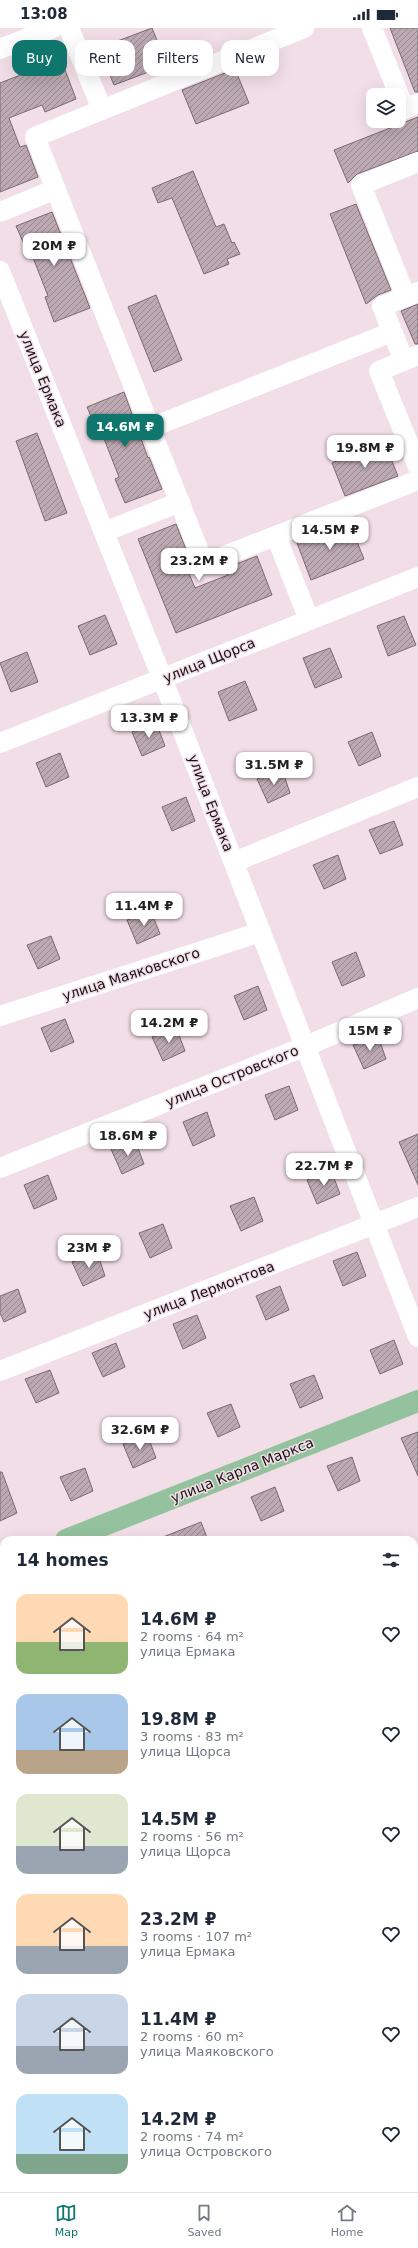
<!DOCTYPE html>
<html lang="en">
<head>
<meta charset="utf-8">
<style>
	:root { --surface:#fff; --page:#f2f2f3; --text:#1f2937; --muted:#747a83; --line:#e0e1e3; --accent:#0f766e }
	body { margin:0; font-family:"DejaVu Sans",sans-serif; background:var(--page); color:var(--text); height:100vh; display:flex; flex-direction:column; font-size:15px; white-space:nowrap }
	* { box-sizing:border-box; margin:0 }
	p { font-size:13px; color:var(--muted) }
	.icon { flex:none; width:22px; height:22px; fill:none; stroke:currentColor; stroke-width:2; stroke-linecap:round; stroke-linejoin:round }
	.map { position:relative; flex:1; overflow:hidden }
	.side { position:absolute; left:0px; top:1508px; width:418px; height:656px; display:flex; flex-direction:column; background:var(--surface); border-radius:12px 12px 0 0; box-shadow:0 4px 16px #0002 }
	.side>* { flex:none }
	.top-card { position:absolute; left:12px; top:12px; width:394px; height:36px; display:flex; gap:8px }
	.tools { position:absolute; left:366px; top:60px; display:grid; gap:8px }
	.tools a { display:grid; place-items:center; width:40px; height:40px; border-radius:8px; background:var(--surface); box-shadow:0 4px 16px #0002; font-size:20px }
	.price { position:absolute; translate:-50% -34px; padding:0 9px; border-radius:8px; background:#fff; color:#222; font-size:13px; line-height:26px; filter:drop-shadow(0 1px 2px #0008) }
	.price::after { content:''; position:absolute; left:50%; top:24px; width:12px; height:9px; margin-left:-6px; background:inherit; clip-path:polygon(0 0,100% 0,50% 100%) }
	.price.current { background:var(--accent); color:#fff }
	ul { padding:0; list-style:none }
	li { display:flex; align-items:center; gap:12px; height:100px; padding:0 16px }
	li span { display:grid; place-items:center; flex:none; width:112px; height:80px; border-radius:12px; color:#555 }
	li>.icon { margin-inline-start:auto }
	span .icon { width:48px; height:48px; fill:#fffc; stroke-width:1 }
	li b { font-size:17px }
	h2 { display:flex; justify-content:space-between; align-items:center; height:48px; padding:0 16px; font-size:17px }
	.chip { padding:0 14px; border-radius:12px; background:var(--surface); box-shadow:0 4px 16px #0002; font-size:14px; line-height:36px }
	.chip.current { background:var(--accent); color:#fff }
	.status { display:flex; justify-content:space-between; align-items:center; height:28px; padding:0 20px; background:var(--surface); direction:ltr }
	.status svg { height:11px; fill:currentColor }
	.menu { display:flex; justify-content:space-around; align-items:center; height:56px; border-top:1px solid var(--line); background:var(--surface); font-size:11px; color:var(--muted) }
	.menu a { display:grid; justify-items:center; gap:2px }
	.menu .current { color:var(--accent) }
	.map>svg:first-child { display:block }
	.building { fill:url(#building-hatch); stroke:#7b6a72 }
	.lines { fill:none; stroke-linecap:round; stroke-linejoin:round }
	.minor { stroke:#fff; stroke-width:20 }
	.major { stroke:#94c29e; stroke-width:22 }
	.labels { text-anchor:middle; dominant-baseline:central; stroke-width:3; stroke-linejoin:round; paint-order:stroke }
	.street-label { font-size:14px; fill:#1a1316; stroke:#f2dee7 }
</style>
</head>
<body>
<div class="status"><b>13:08</b><svg viewBox="0 0 49 12"><path d="M0 12V9h3v3zM5 12V6h3v6zM10 12V3h3v9zM15 12V0h3v12zM26 1h20v11H26zM47 4h2v5h-2z"/></svg></div>
<div class="map">
<svg width="418" height="2164" viewBox="0 0 418 2164">
	<defs>
		<pattern id="building-hatch" width="6" height="6" patternUnits="userSpaceOnUse"><rect width="6" height="6" fill="#bca9b1"/><path d="M-1 1l2-2M0 6l6-6M5 7l2-2" fill="none" stroke="#98888f"/></pattern>
	</defs>
	<rect width="100%" height="100%" fill="#f2dee7"/>
	<g class="building">
		<path d="M152,0L167,37L114,57L99,20Z"/>
		<path d="M390,0H418V64H415Z"/>
		<path d="M61,31L76,71L45,84L42,77L9,90L20,119L26,117L38,149L0,164V55Z"/>
		<path d="M235,41L249,75L196,96L182,62Z"/>
		<path d="M418,89V123L357,146L348,155L334,122Z"/>
		<path d="M193,143L216,199L224,196L232,215L234,214L240,226L227,231L229,236L204,246L172,170L158,175L152,160Z"/>
		<path d="M356,176L391,262L378,267L366,276L330,186Z"/>
		<path d="M52,184L90,280L54,294L45,269L48,268L30,222L27,223L16,198Z"/>
		<path d="M156,267L182,332L154,344L128,279Z"/>
		<path d="M418,276V316H415L401,283Z"/>
		<path d="M124,364L148,430L149,429L162,461L125,475L115,451L119,449L101,403L98,405L87,379Z"/>
		<path d="M37,405L67,485L45,493L16,413Z"/>
		<path d="M384,414L398,448L345,468L332,435Z"/>
		<path d="M349,494L364,531L311,552L297,515Z"/>
		<path d="M176,496L189,529L183,531L195,560L228,547L226,540L257,528L272,567L176,605L138,511Z"/>
		<path d="M105,587L117,616L90,627L78,598Z"/>
		<path d="M404,588L416,617L388,628L377,598Z"/>
		<path d="M330,620L342,649L315,660L303,630Z"/>
		<path d="M27,624L38,654L11,664L0,635Z"/>
		<path d="M245,653L257,682L229,693L218,664Z"/>
		<path d="M156,694L165,718L142,728L132,704Z"/>
		<path d="M372,704L381,728L359,738L348,714Z"/>
		<path d="M60,725L69,749L46,759L36,735Z"/>
		<path d="M282,741L290,765L268,775L257,751Z"/>
		<path d="M186,769L195,793L172,803L162,779Z"/>
		<path d="M394,793L403,817L380,826L369,802Z"/>
		<path d="M338,827L346,851L324,861L313,837Z"/>
		<path d="M151,883L160,906L137,916L127,892Z"/>
		<path d="M51,908L60,931L38,941L27,917Z"/>
		<path d="M356,924L365,948L342,958L332,934Z"/>
		<path d="M258,958L267,982L244,992L234,968Z"/>
		<path d="M65,991L74,1014L51,1024L41,1000Z"/>
		<path d="M176,999L185,1023L163,1033L152,1009Z"/>
		<path d="M378,1008L386,1031L364,1041L353,1017Z"/>
		<path d="M289,1058L298,1082L275,1092L265,1067Z"/>
		<path d="M207,1084L215,1108L193,1118L183,1094Z"/>
		<path d="M418,1106V1157L399,1114Z"/>
		<path d="M135,1112L144,1136L122,1146L111,1121Z"/>
		<path d="M331,1142L340,1166L317,1176L307,1152Z"/>
		<path d="M48,1147L57,1171L34,1181L24,1157Z"/>
		<path d="M254,1169L263,1193L241,1203L230,1178Z"/>
		<path d="M163,1196L172,1220L150,1230L139,1205Z"/>
		<path d="M97,1224L105,1248L83,1258L72,1234Z"/>
		<path d="M357,1224L366,1248L343,1258L333,1233Z"/>
		<path d="M280,1258L289,1282L266,1292L256,1268Z"/>
		<path d="M18,1261L26,1284L4,1294L0,1285V1268Z"/>
		<path d="M197,1287L206,1310L183,1321L173,1296Z"/>
		<path d="M394,1312L403,1336L380,1346L370,1322Z"/>
		<path d="M116,1315L125,1339L103,1349L92,1325Z"/>
		<path d="M50,1342L59,1365L36,1375L25,1351Z"/>
		<path d="M314,1347L323,1370L300,1380L290,1356Z"/>
		<path d="M231,1376L240,1399L218,1409L207,1385Z"/>
		<path d="M418,1404V1448L401,1410Z"/>
		<path d="M147,1406L156,1430L133,1440L123,1416Z"/>
		<path d="M352,1429L360,1453L338,1463L327,1438Z"/>
		<path d="M85,1440L93,1463L71,1473L60,1449Z"/>
		<path d="M0,1444H2L17,1485L0,1493Z"/>
		<path d="M275,1459L284,1483L261,1493L251,1469Z"/>
		<path d="M201,1494L208,1512H158V1511Z"/>
	</g>
	<g class="lines">
		<g class="minor">
			<path d="M69,0L102,82"/>
			<path d="M304,0L35,109L204,536L418,452"/>
			<path d="M372,0L399,67"/>
			<path d="M0,21L53,0"/>
			<path d="M399,67L405,81L418,75"/>
			<path d="M418,134L361,157L406,269L418,264"/>
			<path d="M0,184L56,161"/>
			<path d="M0,243L162,650L418,1309"/>
			<path d="M418,327L379,343L418,439"/>
			<path d="M404,333L382,278L406,269"/>
			<path d="M150,400L392,304"/>
			<path d="M104,504L180,474"/>
			<path d="M276,508L309,592"/>
			<path d="M0,715L418,549"/>
			<path d="M234,834L418,759"/>
			<path d="M0,988L261,904"/>
			<path d="M0,1140L306,1018L418,970"/>
			<path d="M0,1343L418,1179"/>
			<path d="M414,1578L418,1576"/>
			<path d="M0,1741L4,1740"/>
			<path d="M414,1770L418,1768"/>
			<path d="M0,1936L4,1935"/>
			<path d="M414,1967L418,1966"/>
			<path d="M0,2131L4,2130"/>
		</g>
		<g class="major">
			<path d="M66,1512L418,1373"/>
			<path d="M0,1538L4,1537"/>
		</g>
	</g>
	<g class="labels">
		<g class="street-label">
			<text transform="translate(43 351) rotate(68)">улица Ермака</text>
			<text transform="translate(209 632) rotate(-22)">улица Щорса</text>
			<text transform="translate(211 775) rotate(69)">улица Ермака</text>
			<text transform="translate(131 946) rotate(-18)">улица Маяковского</text>
			<text transform="translate(232 1048) rotate(-22)">улица Островского</text>
			<text transform="translate(209 1262) rotate(-21)">улица Лермонтова</text>
			<text transform="translate(242 1442) rotate(-22)">улица Карла Маркса</text>
		</g>
	</g>
</svg>
<div class="tools">
<a><svg class="icon" aria-label="layers" viewBox="0 0 24 24"><path d="M12 4l9 5-9 5-9-5zM3 14l9 5 9-5"/></svg></a>
</div>
<b class="price" style="left:54px;top:239px">20M ₽</b>
<b class="price current" style="left:125px;top:420px">14.6M ₽</b>
<b class="price" style="left:365px;top:441px">19.8M ₽</b>
<b class="price" style="left:330px;top:523px">14.5M ₽</b>
<b class="price" style="left:199px;top:554px">23.2M ₽</b>
<b class="price" style="left:149px;top:711px">13.3M ₽</b>
<b class="price" style="left:274px;top:758px">31.5M ₽</b>
<b class="price" style="left:144px;top:899px">11.4M ₽</b>
<b class="price" style="left:169px;top:1016px">14.2M ₽</b>
<b class="price" style="left:370px;top:1024px">15M ₽</b>
<b class="price" style="left:128px;top:1129px">18.6M ₽</b>
<b class="price" style="left:324px;top:1159px">22.7M ₽</b>
<b class="price" style="left:89px;top:1241px">23M ₽</b>
<b class="price" style="left:140px;top:1423px">32.6M ₽</b>
<div class="top-card">
<a class="chip current">Buy</a>
<a class="chip">Rent</a>
<a class="chip">Filters</a>
<a class="chip">New</a>
</div>
<section class="side">
<h2>14 homes<svg class="icon" aria-label="filters" viewBox="0 0 24 24"><path d="M4 7h16M4 17h16"/><circle cx="9" cy="7" r="2"/><circle cx="15" cy="17" r="2"/></svg></h2>
<ul>
<li><span style="background:linear-gradient(#ffd9b3 60%,#8fb573 0)"><svg class="icon" aria-label="home" viewBox="0 0 24 24"><path d="M3 11l9-7 9 7M6 9v11h12V9"/></svg></span><div><b>14.6M ₽</b><p>2 rooms · 64 m²</p><p>улица Ермака</p></div><svg class="icon" aria-label="heart" viewBox="0 0 24 24"><path d="M12 20l-8-8c-3-5 5-10 8-4 3-6 11-1 8 4z"/></svg></li>
<li><span style="background:linear-gradient(#a9c7e8 70%,#b9a48a 0)"><svg class="icon" aria-label="home" viewBox="0 0 24 24"><path d="M3 11l9-7 9 7M6 9v11h12V9"/></svg></span><div><b>19.8M ₽</b><p>3 rooms · 83 m²</p><p>улица Щорса</p></div><svg class="icon" aria-label="heart" viewBox="0 0 24 24"><path d="M12 20l-8-8c-3-5 5-10 8-4 3-6 11-1 8 4z"/></svg></li>
<li><span style="background:linear-gradient(#dfe7d0 65%,#9aa5b1 0)"><svg class="icon" aria-label="home" viewBox="0 0 24 24"><path d="M3 11l9-7 9 7M6 9v11h12V9"/></svg></span><div><b>14.5M ₽</b><p>2 rooms · 56 m²</p><p>улица Щорса</p></div><svg class="icon" aria-label="heart" viewBox="0 0 24 24"><path d="M12 20l-8-8c-3-5 5-10 8-4 3-6 11-1 8 4z"/></svg></li>
<li><span style="background:linear-gradient(#ffd9b3 65%,#9aa5b1 0)"><svg class="icon" aria-label="home" viewBox="0 0 24 24"><path d="M3 11l9-7 9 7M6 9v11h12V9"/></svg></span><div><b>23.2M ₽</b><p>3 rooms · 107 m²</p><p>улица Ермака</p></div><svg class="icon" aria-label="heart" viewBox="0 0 24 24"><path d="M12 20l-8-8c-3-5 5-10 8-4 3-6 11-1 8 4z"/></svg></li>
<li><span style="background:linear-gradient(#c9d6e8 65%,#9aa5b1 0)"><svg class="icon" aria-label="home" viewBox="0 0 24 24"><path d="M3 11l9-7 9 7M6 9v11h12V9"/></svg></span><div><b>11.4M ₽</b><p>2 rooms · 60 m²</p><p>улица Маяковского</p></div><svg class="icon" aria-label="heart" viewBox="0 0 24 24"><path d="M12 20l-8-8c-3-5 5-10 8-4 3-6 11-1 8 4z"/></svg></li>
<li><span style="background:linear-gradient(#bfe0f5 75%,#7fa58c 0)"><svg class="icon" aria-label="home" viewBox="0 0 24 24"><path d="M3 11l9-7 9 7M6 9v11h12V9"/></svg></span><div><b>14.2M ₽</b><p>2 rooms · 74 m²</p><p>улица Островского</p></div><svg class="icon" aria-label="heart" viewBox="0 0 24 24"><path d="M12 20l-8-8c-3-5 5-10 8-4 3-6 11-1 8 4z"/></svg></li>
</ul>
</section>
</div>
<nav class="menu">
<a class="current"><svg class="icon" aria-label="map" viewBox="0 0 24 24"><path d="M3 6l6-2 6 2 6-2v14l-6 2-6-2-6 2zM9 4v14M15 6v14"/></svg>Map</a>
<a><svg class="icon" aria-label="saved" viewBox="0 0 24 24"><path d="M7 4h10v16l-5-4-5 4z"/></svg>Saved</a>
<a><svg class="icon" aria-label="home" viewBox="0 0 24 24"><path d="M3 11l9-7 9 7M6 9v11h12V9"/></svg>Home</a>
</nav>
</body>
</html>
